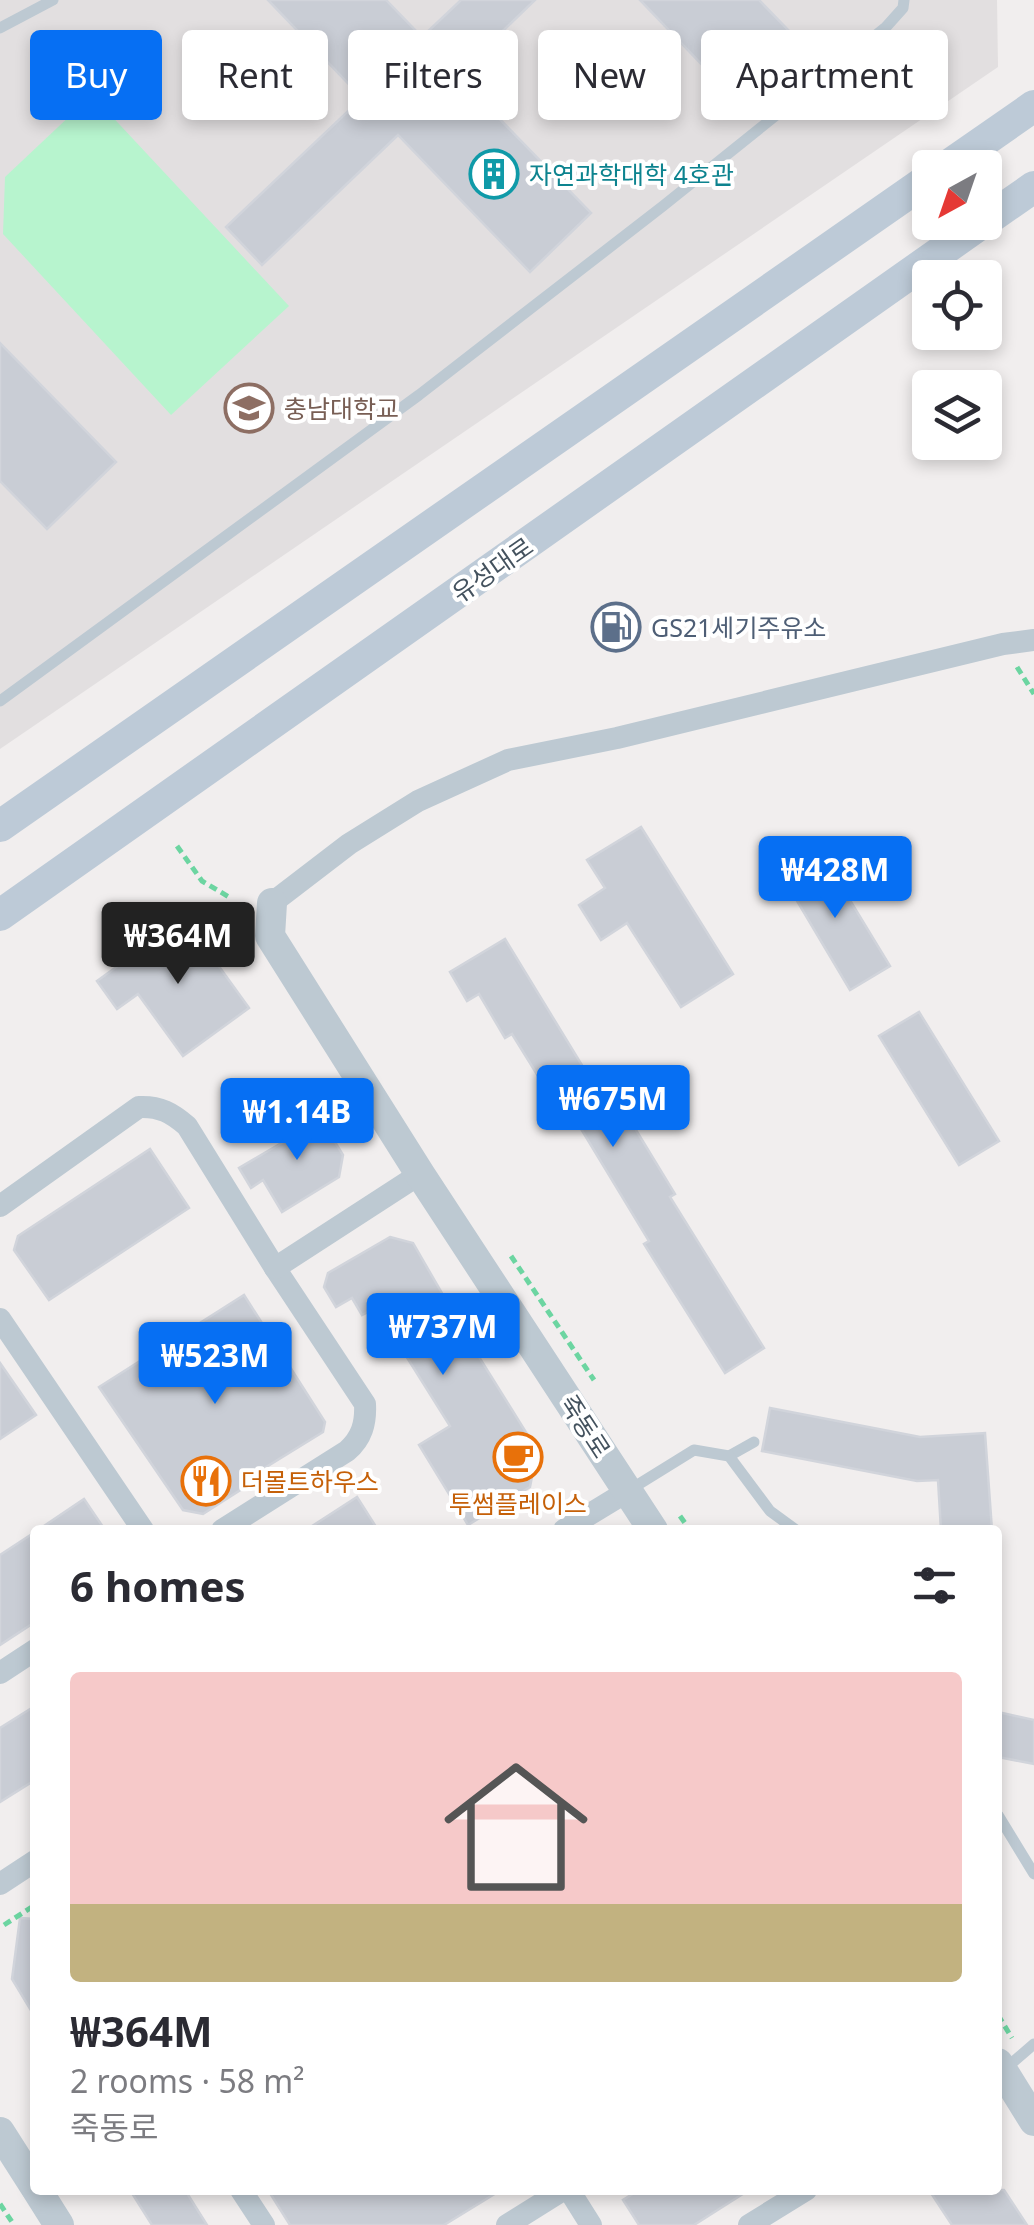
<!DOCTYPE html>
<html lang="en">
<head>
<meta charset="utf-8">
<style>
	:root { --surface:#fff; --page:#f2f2f3; --text:#2b2b33; --muted:#7c7c81; --accent:#066ff3 }
	body { margin:0; font-family:"Noto Sans","Noto Sans KR",sans-serif; background:var(--page); color:var(--text); height:100vh; display:flex; flex-direction:column; font-size:38px; white-space:nowrap }
	* { box-sizing:border-box; margin:0 }
	p { font-size:32px; color:var(--muted) }
	.icon { flex:none; width:55px; height:55px; fill:none; stroke:currentColor; stroke-width:2; stroke-linecap:round; stroke-linejoin:round }
	.map { position:relative; flex:1; overflow:hidden }
	.sheet { position:absolute; left:30px; top:1525px; width:972px; height:670px; display:flex; flex-direction:column; background:var(--surface); border-radius:10px; box-shadow:0 5px 15px #0003 }
	.sheet>* { flex:none }
	.banner { position:absolute; left:30px; top:30px; width:975px; height:90px; display:flex; gap:20px }
	.needle { width:65px; rotate:220deg }
	.fabs { position:absolute; left:912px; top:150px; display:grid; gap:20px }
	.fabs a { display:grid; place-items:center; width:90px; height:90px; border-radius:10px; background:var(--surface); box-shadow:0 5px 15px #0003; font-size:50px }
	.price { position:absolute; translate:-50% -85px; padding:0 22px; border-radius:10px; background:var(--accent); color:#fff; font-size:32px; line-height:65px; filter:drop-shadow(0 2px 5px #0008) }
	.price::after { content:''; position:absolute; left:50%; top:60px; width:30px; height:22px; margin-left:-15px; background:inherit; clip-path:polygon(0 0,100% 0,50% 100%) }
	.price.on { background:#222; color:#fff }
	ul { padding:0; list-style:none }
	li { display:grid; align-content:center; gap:20px; height:530px; padding:0 40px }
	li span { display:grid; place-items:center; height:310px; border-radius:10px; color:#555 }
	li>.icon { margin-inline-start:auto }
	span .icon { width:180px; height:180px; fill:#fffc; stroke-width:1 }
	li b { font-size:42px }
	h2 { display:flex; justify-content:space-between; align-items:center; height:120px; padding:0 40px; font-size:42px }
	.tag { padding:0 35px; border-radius:10px; background:var(--surface); box-shadow:0 5px 15px #0003; font-size:35px; line-height:90px }
	.tag.on { background:var(--accent); color:#fff }
	.map>svg:first-child { display:block }
	.education { fill:#e2dfe0 }
	.green { fill:#b7f4ce }
	.building { fill:#c9cdd5; stroke:#d1d4db; stroke-width:2.5 }
	.lines { fill:none; stroke-linecap:round; stroke-linejoin:round }
	.path { stroke:#6cd5a1; stroke-width:5; stroke-dasharray:8 5; stroke-linecap:butt }
	.service { stroke:#bdc9d2; stroke-width:11 }
	.minor { stroke:#bdc9d2; stroke-width:22 }
	.tertiary { stroke:#bdc9d2; stroke-width:30 }
	.secondary { stroke:#bdcad7; stroke-width:32 }
	.labels { text-anchor:middle; dominant-baseline:central; stroke-width:8; stroke-linejoin:round; paint-order:stroke }
	.culture-label { font-size:25px; fill:#0d838f; stroke:#fff; text-anchor:start }
	.education-label { font-size:25px; fill:#785e54; stroke:#fff; text-anchor:start }
	.street-label { font-size:25px; fill:#44525e; stroke:#fff }
	.service-label { font-size:25px; fill:#4e5e75; stroke:#fff; text-anchor:start }
	.food-label { font-size:25px; fill:#c56008; stroke:#fff; text-anchor:start }
</style>
</head>
<body>
<div class="map">
<svg width="1034" height="2225" viewBox="0 0 1034 2225">
	<rect width="100%" height="100%" fill="#f1eeee"/>
	<path class="education" d="M0,0H997L998,67L0,749Z"/>
	<path class="green" d="M92,95L289,306L171,415L3,234L5,177Z"/>
	<g class="building">
		<path d="M268,0H386L422,37L461,0H535L457,75L591,213L530,272L398,135L262,265L226,227L362,98Z"/>
		<path d="M640,0H759L791,33L729,93Z"/>
		<path d="M0,343L116,462L47,529L0,481Z"/>
		<path d="M641,827L733,974L681,1007L627,923L601,940L579,905L605,888L587,860Z"/>
		<path d="M820,851L890,966L850,990L781,874Z"/>
		<path d="M184,918L249,1008L183,1056L138,994L117,1009L97,981Z"/>
		<path d="M505,939L594,1085L605,1079L675,1194L670,1197L764,1348L725,1373L644,1244L649,1241L546,1071L538,1076L512,1034L505,1038L479,994L467,1001L450,972Z"/>
		<path d="M919,1012L999,1141L959,1165L879,1036Z"/>
		<path d="M316,1111L343,1155L339,1177L282,1212L263,1180L251,1188L239,1168L283,1142L278,1134Z"/>
		<path d="M150,1149L189,1208L49,1300L14,1250L18,1236Z"/>
		<path d="M390,1237L413,1243L443,1295L441,1296L537,1450L530,1487L468,1525L419,1445L450,1426L376,1308L362,1315L352,1298L336,1307L324,1287L328,1273Z"/>
		<path d="M244,1295L325,1422L323,1432L242,1482L245,1487L203,1514L183,1510L99,1387Z"/>
		<path d="M0,1363L36,1415L0,1439Z"/>
		<path d="M770,1408L920,1437L985,1433L992,1530H941L938,1480L917,1481L762,1451Z"/>
		<path d="M357,1497L378,1530H306Z"/>
		<path d="M84,1499L105,1530H38Z"/>
		<path d="M35,1532V1622L0,1645V1555Z"/>
		<path d="M35,1706V1780L0,1802V1728Z"/>
		<path d="M998,1712L1034,1720V1764L998,1757Z"/>
		<path d="M20,1918L35,1919V2017L12,1979Z"/>
		<path d="M130,2190H185L207,2225H152Z"/>
		<path d="M268,2190H501L444,2225H290Z"/>
		<path d="M639,2190H749L694,2225H639L623,2200Z"/>
		<path d="M929,2190H1004L1027,2225H952Z"/>
	</g>
	<g class="lines">
		<g class="path">
			<path d="M1017,667L1034,694"/>
			<path d="M177,846L202,881L229,897"/>
			<path d="M511,1256L594,1380"/>
			<path d="M680,1516L690,1530"/>
			<path d="M4,1925L35,1905"/>
			<path d="M998,2015L1012,2038"/>
			<path d="M0,2204L14,2225"/>
		</g>
		<g class="service">
			<path d="M0,28L53,0"/>
			<path d="M0,701L419,395L663,206L886,27L903,8L904,0"/>
			<path d="M729,1456L754,1442"/>
			<path d="M631,1489L694,1450L729,1456L770,1511L796,1530"/>
			<path d="M998,1815L1034,1874"/>
			<path d="M1006,2068L1034,2044"/>
		</g>
		<g class="minor">
			<path d="M272,903L349,844L418,801L508,760L617,738L1003,644L1034,640"/>
			<path d="M0,1206L139,1107C160,1106 172,1113 187,1126L275,1268L365,1404C366,1423 362,1438 347,1451L222,1530"/>
			<path d="M275,1268L420,1174"/>
			<path d="M0,1319L143,1530"/>
			<path d="M564,1530L628,1491"/>
			<path d="M0,1673L35,1650"/>
			<path d="M0,1884L35,1861"/>
			<path d="M241,2190L264,2225"/>
			<path d="M569,2190L591,2225"/>
			<path d="M507,2225L563,2190"/>
			<path d="M749,2225L806,2190"/>
		</g>
		<g class="tertiary">
			<path d="M272,903L270,936L420,1174L653,1530"/>
			<path d="M998,2063L1034,2121"/>
			<path d="M0,2132L35,2187"/>
			<path d="M37,2190L59,2225"/>
		</g>
		<g class="secondary">
			<path d="M945,168L1034,106"/>
			<path d="M985,221L1034,187"/>
			<path d="M0,826L930,178"/>
			<path d="M0,915L983,222"/>
		</g>
	</g>
	<defs>
		<g id="building-ring" transform="scale(2.5)"><circle r="9.5" fill="#fff" stroke="#0f9aa8" stroke-width="1.5"/><path d="M-4-6H4V6H1V3H-1V6H-4ZM-2.5-4.3h1.7v1.8h-1.7ZM.8-4.3h1.7v1.8H.8ZM-2.5-1h1.7V.8h-1.7ZM.8-1h1.7V.8H.8Z" fill="#0f9aa8"/></g>
		<g id="university-ring" transform="scale(2.5)"><circle r="9.5" fill="#fff" stroke="#8d6e63" stroke-width="1.5"/><path d="M0-5L7-2L0 1L-7-2ZM-4 1L0 2.5L4 1V4Q0 6-4 4Z" fill="#8d6e63"/></g>
		<g id="fuel-ring" transform="scale(2.5)"><circle r="9.5" fill="#fff" stroke="#5c6f8a" stroke-width="1.5"/><path d="M-5.5-6h7V0h2V4h1.3V-2.5L3-4.5l.8-.8L6-3V5H2.5V1h-1V6h-7ZM-4.2-4.7v3.2H.2V-4.7Z" fill="#5c6f8a"/></g>
		<g id="cafe-ring" transform="scale(2.5)"><circle r="9.5" fill="#fff" stroke="#e8710a" stroke-width="1.5"/><path d="M-5.5-4.5H6V0H3Q3 3.5 0 3.5H-2.5Q-5.5 3.5-5.5 0ZM3-3.2v2h1.7v-2ZM-6 4.5H4V6H-6Z" fill="#e8710a"/></g>
		<g id="restaurant-ring" transform="scale(2.5)"><circle r="9.5" fill="#fff" stroke="#e8710a" stroke-width="1.5"/><path d="M-5-6h1v4h1v-4h1v4h1v-4h1v5L-1.5 .5V6h-2V.5L-5-1ZM5-6V6H3V1.5H1.5Q1.5-4 5-6Z" fill="#e8710a"/></g>
	</defs>
	<g fill-rule="evenodd">
		<use href="#building-ring" x="494" y="174"/>
		<use href="#university-ring" x="249" y="408"/>
		<use href="#fuel-ring" x="616" y="627"/>
		<use href="#cafe-ring" x="518" y="1457"/>
		<use href="#restaurant-ring" x="206" y="1481"/>
	</g>
	<g class="labels">
		<g class="culture-label">
			<text x="529" y="174">자연과학대학 4호관</text>
		</g>
		<g class="education-label">
			<text x="284" y="408">충남대학교</text>
		</g>
		<g class="street-label">
			<text transform="translate(492 569) rotate(-35)">유성대로</text>
			<text transform="translate(586 1426) rotate(57)">죽동로</text>
		</g>
		<g class="service-label">
			<text x="651" y="627">GS21세기주유소</text>
		</g>
		<g class="food-label">
			<text x="241" y="1481">더몰트하우스</text>
			<text x="518" y="1503" text-anchor="middle">투썸플레이스</text>
		</g>
	</g>
</svg>
<div class="fabs">
<a><svg class="needle" viewBox="-14 -14 28 28"><path d="M0-13l5 13h-10z" fill="#e53935"/><path d="M0 13l5-13h-10z" fill="#7c7c81"/></svg></a>
<a><svg class="icon" aria-label="locate" viewBox="0 0 24 24"><circle cx="12" cy="12" r="6"/><path d="M12 2v4M12 18v4M2 12h4M18 12h4"/></svg></a>
<a><svg class="icon" aria-label="layers" viewBox="0 0 24 24"><path d="M12 4l9 5-9 5-9-5zM3 14l9 5 9-5"/></svg></a>
</div>
<b class="price" style="left:835px;top:921px">₩428M</b>
<b class="price on" style="left:178px;top:987px">₩364M</b>
<b class="price" style="left:613px;top:1150px">₩675M</b>
<b class="price" style="left:297px;top:1163px">₩1.14B</b>
<b class="price" style="left:443px;top:1378px">₩737M</b>
<b class="price" style="left:215px;top:1407px">₩523M</b>
<div class="banner">
<a class="tag on">Buy</a>
<a class="tag">Rent</a>
<a class="tag">Filters</a>
<a class="tag">New</a>
<a class="tag">Apartment</a>
</div>
<section class="sheet">
<h2>6 homes<svg class="icon" aria-label="filters" viewBox="0 0 24 24"><path d="M4 7h16M4 17h16"/><circle cx="9" cy="7" r="2"/><circle cx="15" cy="17" r="2"/></svg></h2>
<ul>
<li><span style="background:linear-gradient(#f6c9c9 75%,#c2b280 0)"><svg class="icon" aria-label="home" viewBox="0 0 24 24"><path d="M3 11l9-7 9 7M6 9v11h12V9"/></svg></span><div><b>₩364M</b><p>2 rooms · 58 m²</p><p>죽동로</p></div></li>
</ul>
</section>
</div>
</body>
</html>
